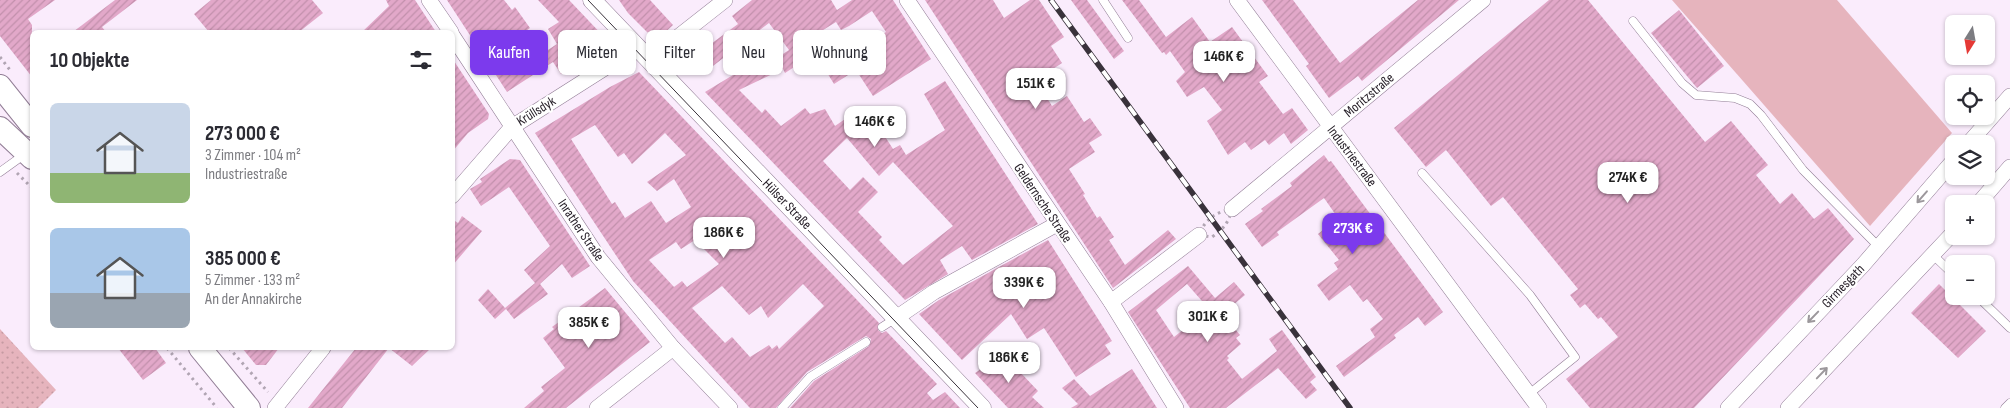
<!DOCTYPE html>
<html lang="de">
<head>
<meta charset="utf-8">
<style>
	:root { --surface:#fff; --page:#f7f7f7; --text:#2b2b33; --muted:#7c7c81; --accent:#7c3aed }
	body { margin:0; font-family:"Sofia Sans Condensed",sans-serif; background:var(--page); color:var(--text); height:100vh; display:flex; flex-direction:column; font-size:19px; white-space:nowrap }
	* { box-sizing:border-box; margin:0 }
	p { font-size:16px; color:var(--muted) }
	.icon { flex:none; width:28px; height:28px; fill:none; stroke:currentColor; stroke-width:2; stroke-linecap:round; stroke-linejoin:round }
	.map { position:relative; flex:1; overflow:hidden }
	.drawer { position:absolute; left:30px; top:30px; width:425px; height:320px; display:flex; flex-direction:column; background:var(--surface); border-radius:8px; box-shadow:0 1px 4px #0004 }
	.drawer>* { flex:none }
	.banner { position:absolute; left:470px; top:30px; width:475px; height:45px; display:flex; gap:10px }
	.needle { width:32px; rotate:191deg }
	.controls { position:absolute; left:1945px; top:15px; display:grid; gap:10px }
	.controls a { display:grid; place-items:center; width:50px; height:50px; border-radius:8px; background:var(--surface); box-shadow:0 1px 4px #0004; font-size:25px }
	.price { position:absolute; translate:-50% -42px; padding:0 11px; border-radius:10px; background:#fff; color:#222; font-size:16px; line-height:32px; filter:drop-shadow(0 1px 2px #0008) }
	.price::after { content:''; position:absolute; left:50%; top:30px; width:15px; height:11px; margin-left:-8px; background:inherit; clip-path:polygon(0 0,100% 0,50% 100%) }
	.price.current { background:var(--accent); color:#fff }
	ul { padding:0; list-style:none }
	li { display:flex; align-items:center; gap:15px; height:125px; padding:0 20px }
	li span { display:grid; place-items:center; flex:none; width:140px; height:100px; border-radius:8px; color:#555 }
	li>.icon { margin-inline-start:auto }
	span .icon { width:60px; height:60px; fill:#fffc; stroke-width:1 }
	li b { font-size:21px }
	h2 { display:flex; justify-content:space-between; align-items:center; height:60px; padding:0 20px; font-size:21px }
	.pill { padding:0 18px; border-radius:8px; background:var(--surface); box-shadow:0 1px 4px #0004; font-size:18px; line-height:45px }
	.pill.current { background:var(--accent); color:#fff }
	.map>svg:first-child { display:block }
	.grass { fill:#e6b4bd }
	.garden { fill:url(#garden-dots) }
	.building { fill:url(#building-hatch); fill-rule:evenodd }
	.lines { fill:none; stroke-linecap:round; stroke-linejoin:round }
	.service-casing { stroke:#927e96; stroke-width:9 }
	.minor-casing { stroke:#927e96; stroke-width:16 }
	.tertiary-casing { stroke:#927e96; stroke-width:19 }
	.primary-casing { stroke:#927e96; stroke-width:24 }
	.path { stroke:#b1a5b3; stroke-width:3; stroke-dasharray:2.5 4; stroke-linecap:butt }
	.service { stroke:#fff; stroke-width:8 }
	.minor { stroke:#fff; stroke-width:15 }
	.tertiary { stroke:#fff; stroke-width:18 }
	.primary { stroke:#fff; stroke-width:22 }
	.tram { stroke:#39323b; stroke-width:1 }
	.rail-casing { stroke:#39323b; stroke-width:5.5 }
	.rail { stroke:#fff; stroke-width:4; stroke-dasharray:11; stroke-linecap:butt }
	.oneway { stroke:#9c989c }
	.labels { text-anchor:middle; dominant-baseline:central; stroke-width:4.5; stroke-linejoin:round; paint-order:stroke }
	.street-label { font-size:14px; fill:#221b24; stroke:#fff }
</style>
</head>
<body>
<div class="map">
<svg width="2010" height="408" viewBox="0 0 2010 408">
	<defs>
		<pattern id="garden-dots" width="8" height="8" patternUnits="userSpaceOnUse" patternTransform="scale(1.25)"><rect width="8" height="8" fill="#e6b4bd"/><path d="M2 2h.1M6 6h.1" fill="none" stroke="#c59aa2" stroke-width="1.8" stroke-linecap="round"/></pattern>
		<pattern id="building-hatch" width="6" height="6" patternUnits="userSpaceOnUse" patternTransform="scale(1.25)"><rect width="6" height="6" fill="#e2a8c9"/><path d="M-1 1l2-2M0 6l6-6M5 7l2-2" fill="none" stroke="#c290ac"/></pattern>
	</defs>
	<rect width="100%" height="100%" fill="#faecfc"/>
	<path class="grass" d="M1672,0H1837L1952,133L1870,226Z"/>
	<path class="garden" d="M0,329L56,390L38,408H0Z"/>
	<g class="building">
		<path d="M0,0H55L28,19L32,25V77L0,36Z"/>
		<path d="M115,0H137L102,27L106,32H73Z"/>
		<path d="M211,0H312L323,13L299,32H209L194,14Z"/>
		<path d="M386,0H415L436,32H362L389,6Z"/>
		<path d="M447,0H504L512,10L515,7L530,28L509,43L522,67L557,44L548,29L559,22L538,0H569L607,40L589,57L561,74L553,62L507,92Z"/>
		<path d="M619,0H650L673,25L656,41L628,13Z"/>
		<path d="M752,0H831L837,10L852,0H893L931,59L873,96L856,70L834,84L826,71L886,32L872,11L849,26L841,30L836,22L807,40L825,68L814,75L805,60L785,73L783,69L739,90L762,113L765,109L781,126L805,108L810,114L825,109L835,126L848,117L860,135L877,124L893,149L900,145L906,155L945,130L924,94L945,81L1038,224L972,260L962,246L940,260L948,274L905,300L705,92L761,58L766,65L789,50L769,23L709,69L699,59L703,55L704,49L738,24L732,16ZM847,138L879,176L893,162L953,226L903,265L879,240L882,237L858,212L878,192L863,177L850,190L823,161Z"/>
		<path d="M925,0H993L1004,18L1030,0H1039L1064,37L1051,46L1062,63L1036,80L1052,106L1067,96L1084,122L1090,118L1102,135L1089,143L1095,152L1069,169L1085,194L1083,195L1097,218L1100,216L1114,237L1109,240L1125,265L1168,230L1176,239L1113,288Z"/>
		<path d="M1071,0H1087L1124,51L1114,59Z"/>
		<path d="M1122,0H1139L1166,37L1192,17L1210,42L1232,27L1268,76L1259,82L1283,114L1292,108L1308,130L1291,144L1284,133L1269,145L1265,140L1251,150L1245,142L1228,155L1207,121L1222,110L1204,87L1187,97L1176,81L1185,72L1170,51L1166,55L1164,52L1162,53Z"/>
		<path d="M1262,0H1293L1340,63L1418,0H1459L1362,81L1358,76L1329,98L1306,66L1309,64Z"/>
		<path d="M1549,0H1588L1705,142L1731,121L1768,165L1756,175L1780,204L1792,193L1814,219L1828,208L1854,239L1694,408H1590L1566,379L1618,337L1601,317L1598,319L1585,304L1580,308L1570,295L1578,289L1503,197L1491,206L1446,150L1426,167L1394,128Z"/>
		<path d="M1679,10L1724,66L1697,88L1651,33Z"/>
		<path d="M452,58L489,114L488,119L468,133L452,152Z"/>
		<path d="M639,72L879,323L878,330L882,333L886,331L937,384L927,393L933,400L945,392L960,408H790L814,381L869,346L871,339L866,336L807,372L776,408H750L633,281L535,133L610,87ZM595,125L618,157L624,153L632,164L665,133L686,155L647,182L657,191L674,179L691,207L666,223L651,201L625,218L615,202L612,204L571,139ZM695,240L719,264L687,287L682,281L674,287L649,260L676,242L681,249ZM803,284L824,306L779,349L777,345L772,349L769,345L750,357L732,337L725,343L692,308L722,286L749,315L761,306L768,318Z"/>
		<path d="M1324,155L1329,162L1331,161L1443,312L1425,326L1418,317L1394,335L1396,338L1344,377L1336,366L1375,337L1370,329L1383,319L1367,299L1363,302L1350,285L1329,301L1317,285L1338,269L1334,263L1339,260L1318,234L1338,218L1324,198L1277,232L1279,235L1262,247L1245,224L1263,211L1261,209L1292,186L1290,183Z"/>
		<path d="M510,159L520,160L590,266L572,278L562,264L540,284L548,294L514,319L506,309L495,319L478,300L488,289L505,308L535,283L524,270L550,246L509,187L481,206L470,189L482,182L480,179Z"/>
		<path d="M462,216L482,231L452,266V219L458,223Z"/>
		<path d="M1048,240L1112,341L1105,345L1111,354L1076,377L1044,328L1027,339L1011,314L962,360L919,314L939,300Z"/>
		<path d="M1188,266L1215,298L1234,282L1245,295L1226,311L1234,320L1230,323L1240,335L1236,338L1241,344L1227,356L1229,358L1227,360L1242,379L1277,351L1269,339L1282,330L1316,377L1310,382L1317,390L1306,399L1278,368L1226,408H1190L1128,312ZM1187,284L1209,309L1174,337L1156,310Z"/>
		<path d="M1939,284L1986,331L1958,358L1911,313Z"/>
		<path d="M605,288L650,342L566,408H524L544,391L541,387L565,368L543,338L554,329L552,327Z"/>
		<path d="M118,348H155L166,363L143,380Z"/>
		<path d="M242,348H279L266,365H256Z"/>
		<path d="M356,348H431L412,366L389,348L342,408H308Z"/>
		<path d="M1003,354L1038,391L1032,397L1044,408H1008L975,373Z"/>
		<path d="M1132,369L1157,408H1071L1078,404L1062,388L1074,379L1090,396Z"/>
	</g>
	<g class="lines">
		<g class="service-casing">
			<g id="service">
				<path d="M1103,0L1128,38"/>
				<path d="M1633,21L1682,83L1696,95L1735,98L1750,104L1761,115L1803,170L1879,247"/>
				<path d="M0,172L25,154"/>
				<path d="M1422,173L1530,295L1575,357L1529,394"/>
				<path d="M1933,255L1954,275"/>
				<path d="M1977,296L2010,328"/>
				<path d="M882,327L896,318"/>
				<path d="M782,408L810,377L866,342"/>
				<path d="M2005,408L2010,403"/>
			</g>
		</g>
		<g class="minor-casing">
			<g id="minor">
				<path d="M429,0L451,32"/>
				<path d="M907,0L1111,302L1176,408"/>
				<path d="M1237,0L1539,408"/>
				<path d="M452,35L598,257L673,348L730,408"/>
				<path d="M650,59L725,0"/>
				<path d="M1968,144L2010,96"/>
				<path d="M452,196L512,127L638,47"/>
				<path d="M1978,204L2010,167"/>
				<path d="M1232,209L1483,0"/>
				<path d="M1111,302L1199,235"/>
				<path d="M896,318L934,292L1057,224"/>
				<path d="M275,408L323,348"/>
				<path d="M597,408L673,348"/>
				<path d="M1728,408L1863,265L1954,160"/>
				<path d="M1788,408L1954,232"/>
			</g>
		</g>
		<g class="tertiary-casing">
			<path id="tertiary" d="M592,0L982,408"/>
		</g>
		<g class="primary-casing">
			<g id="primary">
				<path d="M0,86L32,126"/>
				<path d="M0,128L32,158"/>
				<path d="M200,348L249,408"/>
			</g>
		</g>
		<g class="path">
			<path d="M0,57L10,70"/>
			<path d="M17,173L32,188"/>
			<path d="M1232,209C1228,224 1224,228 1212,237L1199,235C1205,219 1216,212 1232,209Z"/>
			<path d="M167,348L217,408"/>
			<path d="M229,348L268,392"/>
		</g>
		<use href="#service" class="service"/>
		<use href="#minor" class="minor"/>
		<use href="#tertiary" class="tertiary"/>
		<use href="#primary" class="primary"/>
		<path class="tram" d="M588,0L978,408"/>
		<g class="rail-casing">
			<path id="rail" d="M1051,0L1350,408"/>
		</g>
		<use href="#rail" class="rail"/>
	</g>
	<defs><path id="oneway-shaft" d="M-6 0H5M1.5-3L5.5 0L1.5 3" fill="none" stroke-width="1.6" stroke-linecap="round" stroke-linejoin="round" transform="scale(1.25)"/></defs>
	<g class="oneway">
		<use href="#oneway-shaft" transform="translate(1922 197) rotate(131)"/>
		<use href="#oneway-shaft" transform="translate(1813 317) rotate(134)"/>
		<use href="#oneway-shaft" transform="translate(1822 373) rotate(-46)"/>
	</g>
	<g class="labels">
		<g class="street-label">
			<text transform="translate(1369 95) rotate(-40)">Moritzstraße</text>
			<text transform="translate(536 111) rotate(-32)">Krüllsdyk</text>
			<text transform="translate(1352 156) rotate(53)">Industriestraße</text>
			<text transform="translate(1043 203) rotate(56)">Geldernsche Straße</text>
			<text transform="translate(787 204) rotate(46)">Hülser Straße</text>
			<text transform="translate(581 230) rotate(56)">Inrather Straße</text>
			<text transform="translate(1843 286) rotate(-46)">Girmesgath</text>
		</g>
	</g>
</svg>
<div class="controls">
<a><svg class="needle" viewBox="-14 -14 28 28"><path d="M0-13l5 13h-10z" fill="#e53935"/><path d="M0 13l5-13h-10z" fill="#7c7c81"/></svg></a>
<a><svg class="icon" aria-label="locate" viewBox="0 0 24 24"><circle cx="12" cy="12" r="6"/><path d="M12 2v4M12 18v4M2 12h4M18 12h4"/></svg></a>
<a><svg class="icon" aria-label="layers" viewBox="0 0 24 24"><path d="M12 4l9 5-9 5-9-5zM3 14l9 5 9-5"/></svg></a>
<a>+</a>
<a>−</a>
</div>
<b class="price" style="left:1224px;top:83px">146K €</b>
<b class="price" style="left:1036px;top:110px">151K €</b>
<b class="price" style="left:875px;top:148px">146K €</b>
<b class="price" style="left:1628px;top:204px">274K €</b>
<b class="price current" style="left:1353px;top:255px">273K €</b>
<b class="price" style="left:724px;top:259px">186K €</b>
<b class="price" style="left:1024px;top:309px">339K €</b>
<b class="price" style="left:1208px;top:343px">301K €</b>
<b class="price" style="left:589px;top:349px">385K €</b>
<b class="price" style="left:1009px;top:384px">186K €</b>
<div class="banner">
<a class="pill current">Kaufen</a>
<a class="pill">Mieten</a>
<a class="pill">Filter</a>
<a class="pill">Neu</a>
<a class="pill">Wohnung</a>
</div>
<section class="drawer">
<h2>10 Objekte<svg class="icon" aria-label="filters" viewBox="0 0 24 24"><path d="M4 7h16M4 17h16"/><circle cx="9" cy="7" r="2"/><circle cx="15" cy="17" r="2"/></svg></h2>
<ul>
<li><span style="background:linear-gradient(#c9d6e8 70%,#8fb573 0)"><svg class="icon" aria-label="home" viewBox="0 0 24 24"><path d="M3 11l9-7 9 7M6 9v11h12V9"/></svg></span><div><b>273 000 €</b><p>3 Zimmer · 104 m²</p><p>Industriestraße</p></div></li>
<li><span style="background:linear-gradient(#a9c7e8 65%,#9aa5b1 0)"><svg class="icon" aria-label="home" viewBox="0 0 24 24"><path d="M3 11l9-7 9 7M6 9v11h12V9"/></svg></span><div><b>385 000 €</b><p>5 Zimmer · 133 m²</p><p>An der Annakirche</p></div></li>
</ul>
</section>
</div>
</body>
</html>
